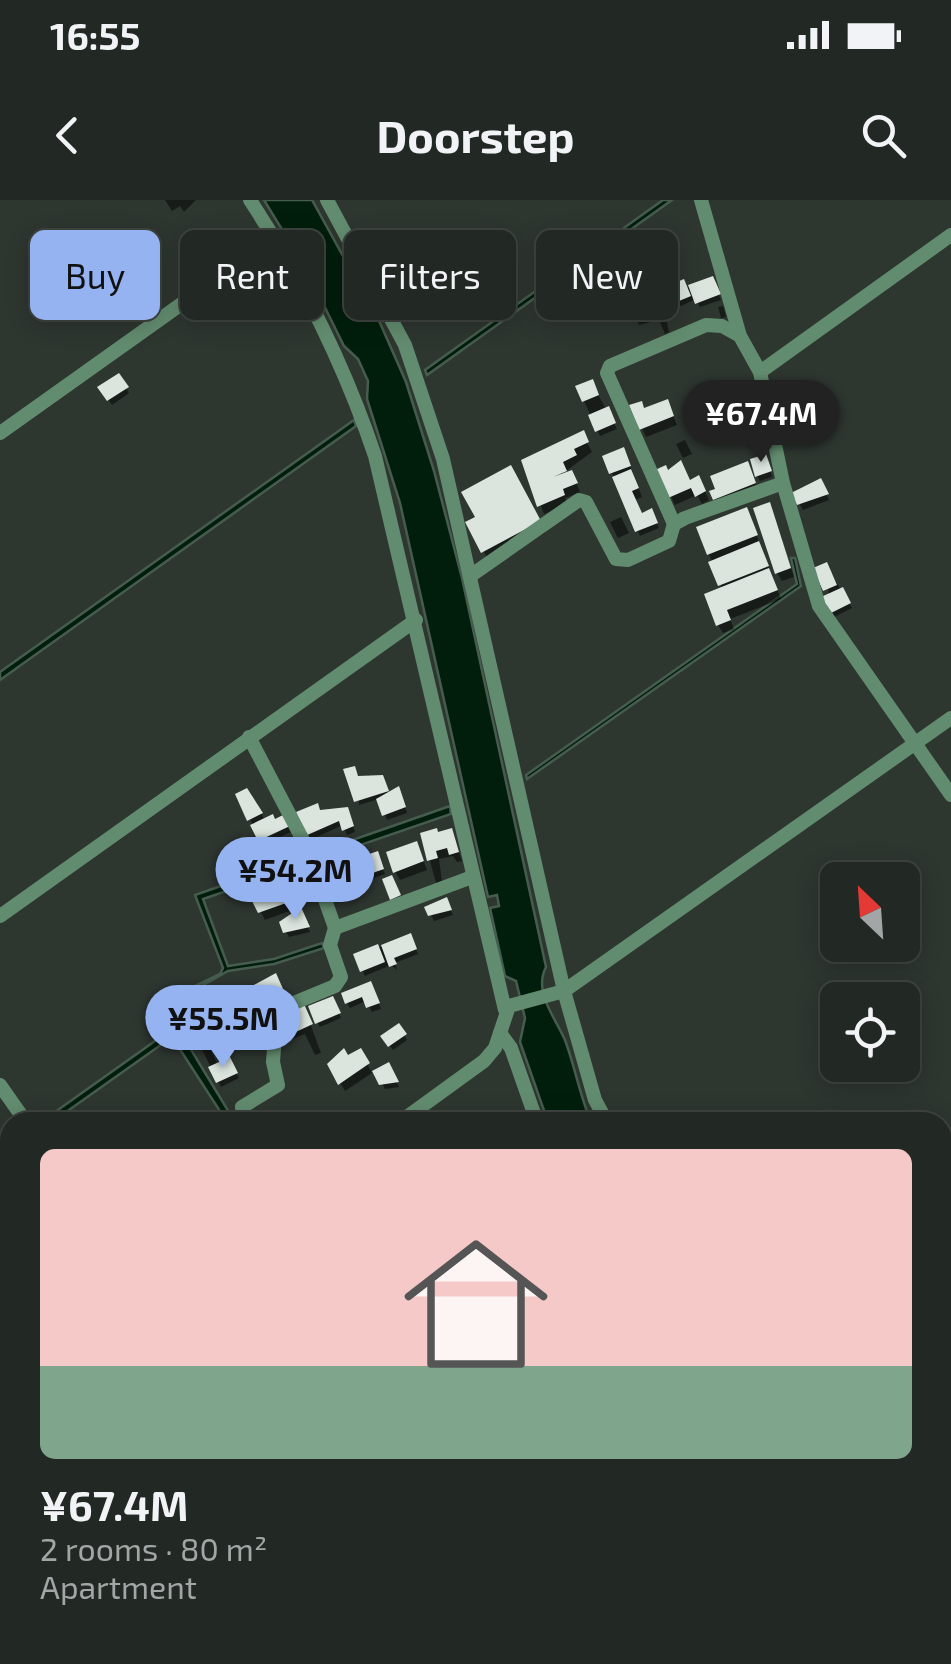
<!DOCTYPE html>
<html lang="en">
<head>
<meta charset="utf-8">
<style>
	:root { --surface:#222824; --page:#2e3431; --text:#f1f3f6; --muted:#a2a6a6; --line:#3f4441; --accent:#95b2f1 }
	body { margin:0; font-family:"Exo 2",sans-serif; background:var(--page); color:var(--text); height:100vh; display:flex; flex-direction:column; font-size:38px; white-space:nowrap }
	* { box-sizing:border-box; margin:0 }
	p { font-size:32px; color:var(--muted) }
	.icon { flex:none; width:55px; height:55px; fill:none; stroke:currentColor; stroke-width:2; stroke-linecap:round; stroke-linejoin:round }
	.map { position:relative; flex:1; overflow:hidden }
	.panel { position:absolute; left:0px; top:912px; width:952px; height:552px; display:flex; flex-direction:column; background:var(--surface); border-radius:30px 30px 0 0; box-shadow:0 5px 25px #0003,0 0 0 2px var(--line) }
	.panel>* { flex:none }
	.hud { position:absolute; left:30px; top:30px; width:892px; height:90px; display:flex; gap:20px }
	.needle { width:65px; rotate:335deg }
	.tools { position:absolute; left:820px; top:662px; display:grid; gap:20px }
	.tools a { display:grid; place-items:center; width:100px; height:100px; border-radius:15px; background:var(--surface); box-shadow:0 5px 25px #0003,0 0 0 2px var(--line); font-size:50px }
	.price { position:absolute; translate:-50% -85px; padding:0 22px; border-radius:35px; background:var(--accent); color:#111; font-size:32px; line-height:65px; filter:drop-shadow(0 2px 5px #0008) }
	.price::after { content:''; position:absolute; left:50%; top:60px; width:30px; height:22px; margin-left:-15px; background:inherit; clip-path:polygon(0 0,100% 0,50% 100%) }
	.price.on { background:#222; color:#fff }
	ul { padding:0; list-style:none }
	li { display:grid; align-content:center; gap:20px; height:530px; padding:0 40px }
	li span { display:grid; place-items:center; height:310px; border-radius:15px; color:#555 }
	li>.icon { margin-inline-start:auto }
	span .icon { width:180px; height:180px; fill:#fffc; stroke-width:1 }
	li b { font-size:42px }
	.tag { padding:0 35px; border-radius:15px; background:var(--surface); box-shadow:0 5px 25px #0003,0 0 0 2px var(--line); font-size:35px; line-height:90px }
	.tag.on { background:var(--accent); color:#111 }
	.status { display:flex; justify-content:space-between; align-items:center; height:70px; padding:0 50px; background:var(--surface); direction:ltr }
	.status svg { height:28px; fill:currentColor }
	header { display:flex; justify-content:space-between; align-items:center; height:130px; padding:0 40px; background:var(--surface); font-size:45px; font-weight:700 }
	.map>svg:first-child { display:block }
	.water { fill:#011e0c; stroke:#465c4e; stroke-width:2.5 }
	.shadow { fill:#0007 }
	.building { fill:#dbe5de }
	.lines { fill:none; stroke-linecap:round; stroke-linejoin:round }
	.minor { stroke:#628c6f; stroke-width:14 }
	.major { stroke:#8be5a8; stroke-width:18 }
</style>
</head>
<body>
<div class="status"><b>16:55</b><svg viewBox="0 0 49 12"><path d="M0 12V9h3v3zM5 12V6h3v6zM10 12V3h3v9zM15 12V0h3v12zM26 1h20v11H26zM47 4h2v5h-2z"/></svg></div>
<header><svg class="icon" aria-label="back" viewBox="0 0 24 24"><path d="M15 5l-7 7 7 7"/></svg>Doorstep<svg class="icon" aria-label="search" viewBox="0 0 24 24"><circle cx="10" cy="10" r="6"/><path d="M15 15l6 6"/></svg></header>
<div class="map">
<svg width="951" height="1464" viewBox="0 0 951 1464">
	<rect width="100%" height="100%" fill="#2e3630"/>
	<g class="water">
		<path d="M264,0H312L380,123L406,182L434,271L462,378L546,767C533,792 555,817 565,840C575,867 580,896 591,922H548L520,842L525,818L516,781L505,776L490,708L499,706L497,695L488,697L400,303L367,199L368,181L358,159L344,146L305,67Z"/>
		<path d="M663,0H672L427,175L425,170Z"/>
		<path d="M354,220L356,226L0,480V472Z"/>
		<path d="M791,358H795L801,386L527,579L526,575L797,384Z"/>
		<path d="M450,606L451,614L203,699L228,766L274,759L322,743L324,748L274,764L228,771L165,807L235,922H227L172,837L52,922H41L169,831L158,804L220,774L223,768L195,695Z"/>
	</g>
	<g class="shadow">
		<path d="M196,0L184,12L180,6L172,11L165,0Z"/>
		<path d="M712,79L721,100L700,107L696,99L672,110L669,105L687,88Z"/>
		<path d="M655,96L666,118L669,132L665,134L659,120L639,125L630,107Z"/>
		<path d="M723,106L726,117L721,118L718,107Z"/>
		<path d="M118,176L129,193L112,205L101,188Z"/>
		<path d="M594,187L617,229L600,236L584,201Z"/>
		<path d="M632,207L671,210L677,225L646,237Z"/>
		<path d="M582,233L592,252L559,276L576,282L580,292L565,298L568,304L544,314L524,261Z"/>
		<path d="M685,240L692,254L683,258L676,244Z"/>
		<path d="M626,255L642,297L635,300L641,316H654L659,328L640,336L605,257Z"/>
		<path d="M768,262L772,277L760,281L757,276Z"/>
		<path d="M510,268L545,333L490,363L468,323L478,318Z"/>
		<path d="M658,271L703,287L709,300L702,304L697,295L675,305Z"/>
		<path d="M751,272L759,292L720,307L715,299Z"/>
		<path d="M820,281L829,300L803,310L794,294Z"/>
		<path d="M773,314L794,377L782,381L777,373Z"/>
		<path d="M621,317L629,333L618,338L610,322Z"/>
		<path d="M750,318L781,399L730,419L734,429L723,433L718,425L722,388L709,354Z"/>
		<path d="M826,365L852,408L834,417L824,399L829,396Z"/>
		<path d="M369,575L372,581L385,583L390,597L401,594L407,613L387,620L379,599L359,605L358,579Z"/>
		<path d="M238,595L257,605L266,623L284,617L291,632L263,645Z"/>
		<path d="M321,613L349,615L355,632L347,635L343,625L310,640L307,635Z"/>
		<path d="M451,630L462,661L457,662L453,656L439,659L442,681L436,683L423,635Z"/>
		<path d="M420,652L427,670L400,680L395,671Z"/>
		<path d="M379,659L385,674L363,682L355,662Z"/>
		<path d="M278,684L292,710L265,720L252,695Z"/>
		<path d="M446,700L453,715L434,721L428,708Z"/>
		<path d="M300,710L310,732L289,737L286,732Z"/>
		<path d="M410,736L418,754L395,763L397,770L391,765L365,776L356,756Z"/>
		<path d="M278,781L287,803L253,816L242,794Z"/>
		<path d="M373,789L381,809L372,812L366,801L350,808L347,803Z"/>
		<path d="M220,800L239,802L256,840L244,846Z"/>
		<path d="M335,804L341,818L320,827L317,822Z"/>
		<path d="M306,812L321,853L315,855L305,834L292,839L289,835Z"/>
		<path d="M398,826L407,840L393,850L383,836Z"/>
		<path d="M207,843L218,865L229,860L239,878L221,887L200,846Z"/>
		<path d="M360,851L372,873L345,891L330,865Z"/>
		<path d="M388,866L399,887L385,889L376,872Z"/>
		<path d="M10,965V980L3,969Z"/>
	</g>
	<g class="building">
		<path d="M713,76L721,94L695,104L688,85Z"/>
		<path d="M684,79L691,96L667,106L660,89Z"/>
		<path d="M656,92L665,112L634,121L626,106Z"/>
		<path d="M119,173L129,187L107,201L97,187Z"/>
		<path d="M593,179L599,195L582,202L575,186Z"/>
		<path d="M668,199L674,216L639,230L629,205L642,201L644,208Z"/>
		<path d="M609,206L616,223L595,232L588,215Z"/>
		<path d="M584,230L589,242L574,249L577,255L563,262L567,271L553,277L572,270L578,283L563,289L565,295L537,307L521,260Z"/>
		<path d="M624,247L631,266L609,274L602,256Z"/>
		<path d="M766,254L772,271L755,277L750,259Z"/>
		<path d="M681,260L690,280L699,275L706,291L695,297L691,288L668,298L655,270L666,265L668,270Z"/>
		<path d="M748,261L756,283L713,300L709,291L715,289L710,276Z"/>
		<path d="M511,265L541,321L481,353L465,322L475,317L461,292Z"/>
		<path d="M631,269L639,288L632,291L642,313L652,308L658,323L635,332L612,277Z"/>
		<path d="M821,278L829,294L797,305L791,293Z"/>
		<path d="M770,302L791,368L775,374L753,308Z"/>
		<path d="M747,307L758,335L707,355L696,327Z"/>
		<path d="M759,341L769,366L718,386L708,362Z"/>
		<path d="M827,362L837,385L823,391L813,368Z"/>
		<path d="M769,368L778,390L727,410L731,420L716,426L704,394Z"/>
		<path d="M843,387L851,403L829,414L821,397Z"/>
		<path d="M355,566L358,576L383,575L389,591L354,602L343,569Z"/>
		<path d="M399,586L406,607L382,616L376,599Z"/>
		<path d="M247,588L263,613L247,621L235,594Z"/>
		<path d="M318,603L320,610L348,607L354,626L342,631L339,621L305,636L296,612Z"/>
		<path d="M273,614L275,619L285,614L290,626L258,641L250,625Z"/>
		<path d="M437,628L438,632L452,628L459,652L449,655L447,648L436,651L438,658L427,661L420,633Z"/>
		<path d="M417,641L424,661L393,673L386,652Z"/>
		<path d="M378,651L384,669L358,678L352,660Z"/>
		<path d="M392,675L401,695L390,700L382,679Z"/>
		<path d="M279,681L289,702L258,713L248,693Z"/>
		<path d="M447,697L452,710L428,716L424,707Z"/>
		<path d="M301,707L310,727L283,733L279,722Z"/>
		<path d="M411,733L417,749L394,758L397,764L389,767L381,745Z"/>
		<path d="M378,744L385,762L360,772L353,754Z"/>
		<path d="M276,773L287,798L248,812L239,793Z"/>
		<path d="M371,781L380,803L366,808L362,797L345,804L341,793Z"/>
		<path d="M235,791L254,831L237,839L217,799Z"/>
		<path d="M333,796L341,813L315,824L308,806Z"/>
		<path d="M304,804L313,824L287,836L281,814Z"/>
		<path d="M399,823L407,834L388,847L380,836Z"/>
		<path d="M344,848L348,855L361,848L370,863L338,885L327,864Z"/>
		<path d="M230,857L238,873L216,883L208,867Z"/>
		<path d="M389,862L399,882L379,885L372,871Z"/>
	</g>
	<g class="lines">
		<g class="minor">
			<path d="M250,0C303,81 344,164 375,256L505,810"/>
			<path d="M327,0L405,145L443,259L564,791L595,900L607,922"/>
			<path d="M701,0L740,136L760,172L783,283L819,406L951,595"/>
			<path d="M760,172L951,35"/>
			<path d="M0,233L274,38"/>
			<path d="M674,324L607,173L610,166L706,125L722,126L740,136"/>
			<path d="M473,374L579,300L586,302L616,359L628,360L669,341L674,324L685,318L783,283"/>
			<path d="M0,716L416,420"/>
			<path d="M335,728L472,677"/>
			<path d="M500,833L511,848L537,922"/>
			<path d="M0,885L26,922"/>
			<path d="M244,922L242,907L278,885L273,862L277,810L335,786L341,777L330,745L335,728L306,646L249,537"/>
			<path d="M400,922L484,861L495,848L509,806L564,791L951,518"/>
			<path d="M942,1004L951,998"/>
			<path d="M844,1455L850,1464"/>
			<path d="M919,1455L925,1464"/>
			<path d="M73,1464L89,1455"/>
			<path d="M541,1464L558,1455"/>
			<path d="M941,1464L951,1457"/>
		</g>
		<g class="major">
			<path d="M0,1207L10,1200"/>
			<path d="M332,1455L337,1464"/>
		</g>
	</g>
</svg>
<div class="tools">
<a><svg class="needle" viewBox="-14 -14 28 28"><path d="M0-13l5 13h-10z" fill="#e53935"/><path d="M0 13l5-13h-10z" fill="#a2a6a6"/></svg></a>
<a><svg class="icon" aria-label="locate" viewBox="0 0 24 24"><circle cx="12" cy="12" r="6"/><path d="M12 2v4M12 18v4M2 12h4M18 12h4"/></svg></a>
</div>
<b class="price on" style="left:761px;top:265px">¥67.4M</b>
<b class="price" style="left:295px;top:722px">¥54.2M</b>
<b class="price" style="left:223px;top:870px">¥55.5M</b>
<div class="hud">
<a class="tag on">Buy</a>
<a class="tag">Rent</a>
<a class="tag">Filters</a>
<a class="tag">New</a>
</div>
<section class="panel">
<ul>
<li><span style="background:linear-gradient(#f6c9c9 70%,#7fa58c 0)"><svg class="icon" aria-label="home" viewBox="0 0 24 24"><path d="M3 11l9-7 9 7M6 9v11h12V9"/></svg></span><div><b>¥67.4M</b><p>2 rooms · 80 m²</p><p>Apartment</p></div></li>
</ul>
</section>
</div>
</body>
</html>
